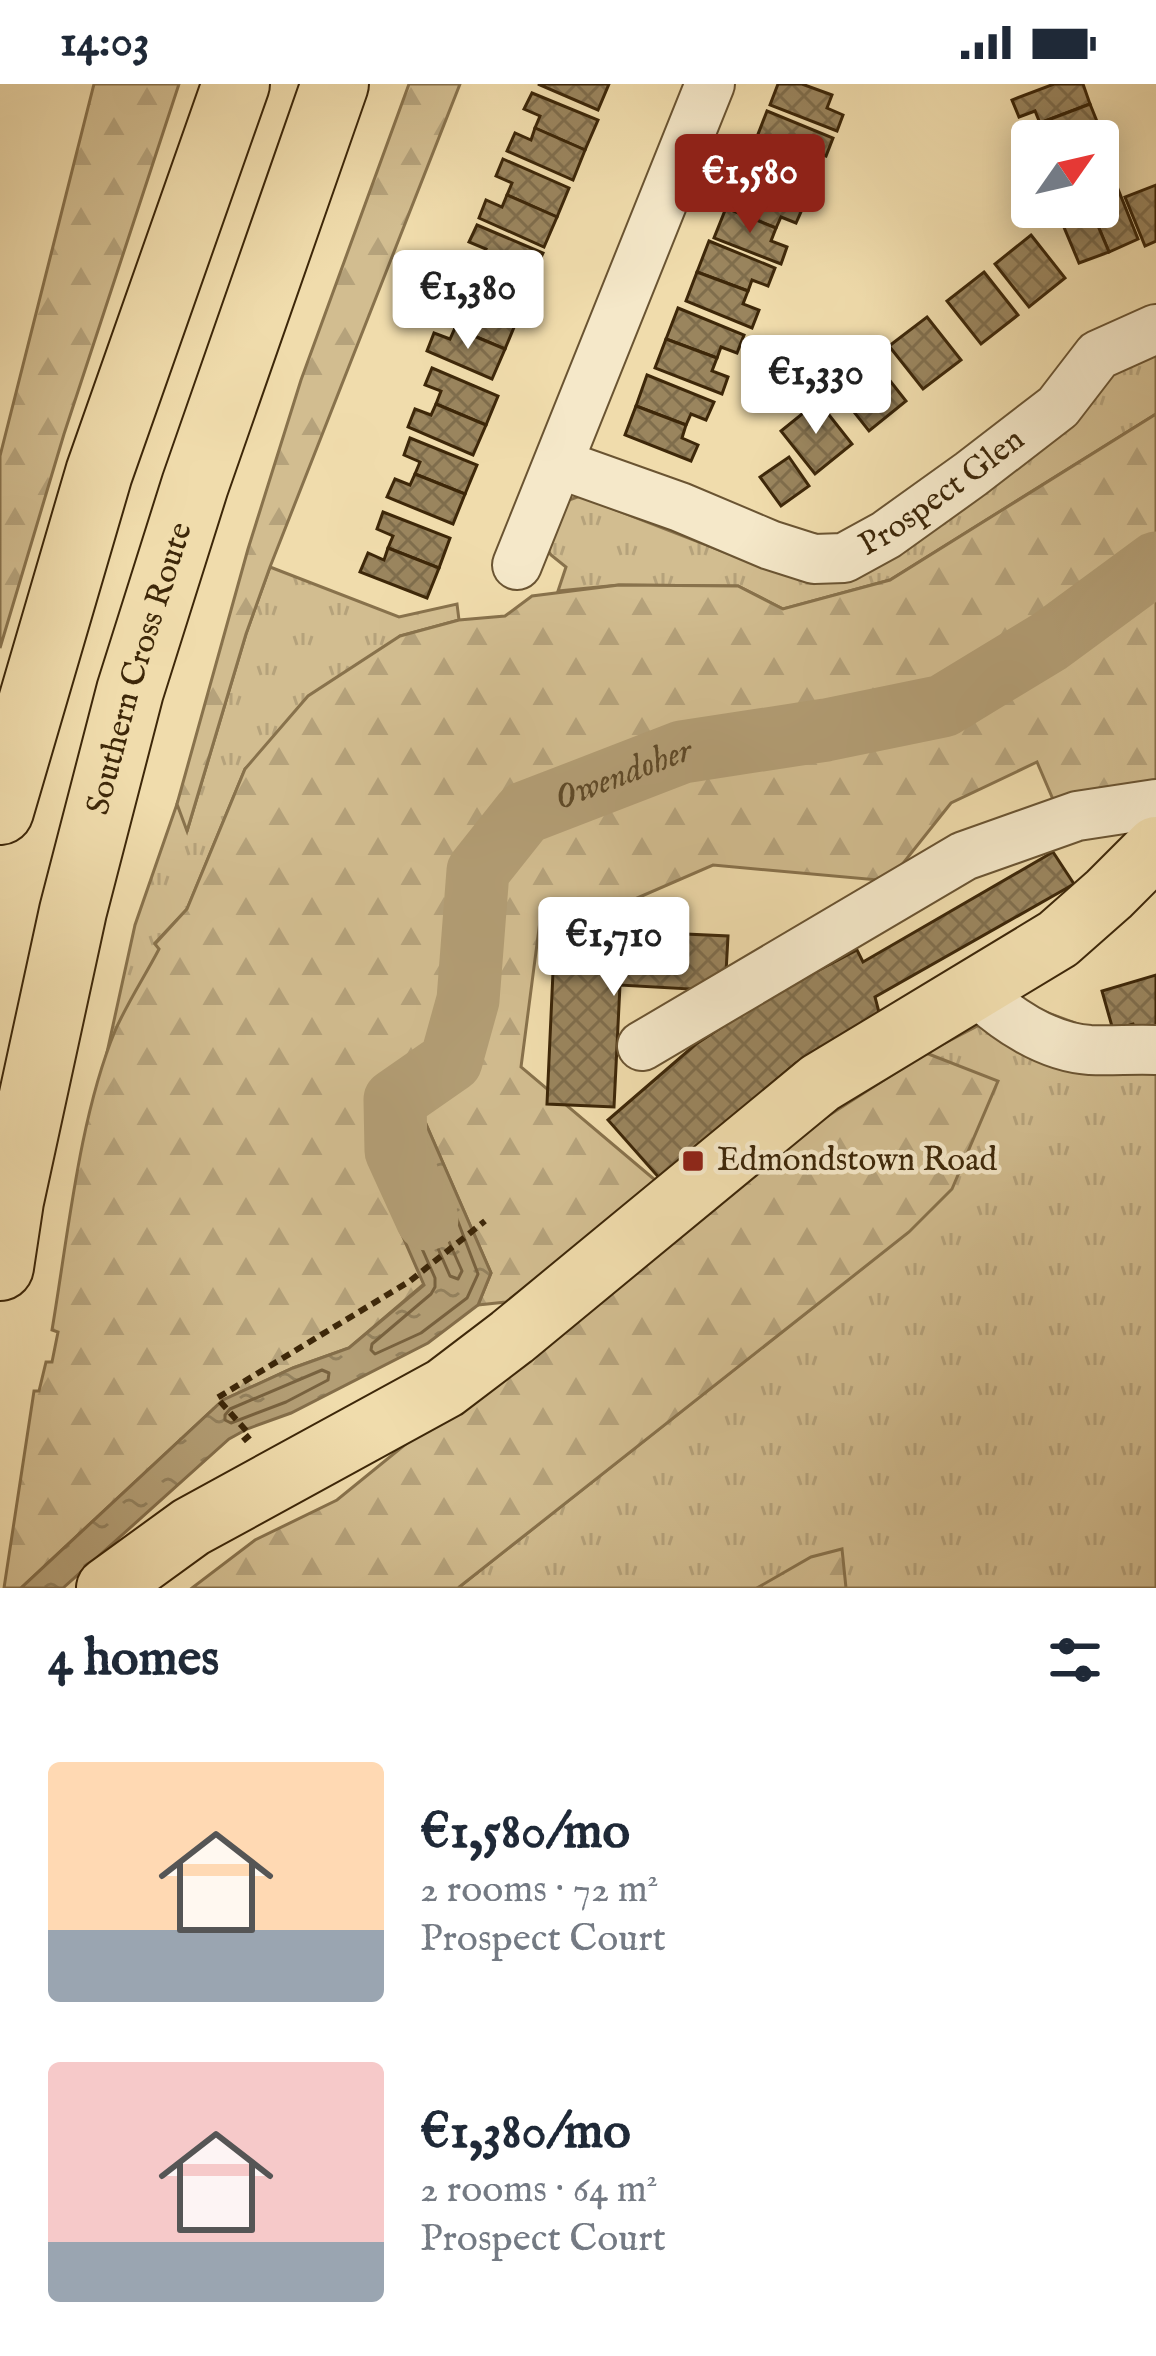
<!DOCTYPE html>
<html lang="en">
<head>
<meta charset="utf-8">
<style>
	:root { --surface:#fff; --page:#f6f6f7; --text:#1f2937; --muted:#747a83; --accent:#8f2418 }
	body { margin:0; font-family:"IM FELL English",serif; background:var(--page); color:var(--text); height:100vh; display:flex; flex-direction:column; font-size:45px; white-space:nowrap }
	* { box-sizing:border-box; margin:0 }
	p { font-size:39px; color:var(--muted) }
	.icon { flex:none; width:66px; height:66px; fill:none; stroke:currentColor; stroke-width:2; stroke-linecap:round; stroke-linejoin:round }
	.map { position:relative; height:1504px; overflow:hidden }
	.details { display:flex; flex-direction:column; background:var(--surface); flex:1 }
	.details>* { flex:none }
	.needle { width:78px; rotate:56deg }
	.buttons { position:absolute; left:1011px; top:36px; display:grid; gap:24px }
	.buttons a { display:grid; place-items:center; width:108px; height:108px; border-radius:12px; background:var(--surface); box-shadow:0 6px 30px #0003; font-size:60px }
	.price { position:absolute; translate:-50% -102px; padding:0 27px; border-radius:12px; background:#fff; color:#222; font-size:39px; line-height:78px; filter:drop-shadow(0 3px 6px #0008) }
	.price::after { content:''; position:absolute; left:50%; top:72px; width:36px; height:27px; margin-left:-18px; background:inherit; clip-path:polygon(0 0,100% 0,50% 100%) }
	.price.on { background:var(--accent); color:#fff }
	ul { padding:0; list-style:none }
	li { display:flex; align-items:center; gap:36px; height:300px; padding:0 48px }
	li span { display:grid; place-items:center; flex:none; width:336px; height:240px; border-radius:12px; color:#555 }
	li>.icon { margin-inline-start:auto }
	span .icon { width:144px; height:144px; fill:#fffc; stroke-width:1 }
	li b { font-size:51px }
	h2 { display:flex; justify-content:space-between; align-items:center; height:144px; padding:0 48px; font-size:51px }
	.status { display:flex; justify-content:space-between; align-items:center; height:84px; padding:0 60px; background:var(--surface); direction:ltr }
	.status svg { height:33px; fill:currentColor }
	.map>svg:first-child { display:block }
	.grass { fill:url(#grass-tufts); stroke:#88724c; stroke-width:3 }
	.forest { fill:url(#forest-firs); stroke:#88724c; stroke-width:3 }
	.water { fill:url(#water-ripples); stroke:#846e4a; stroke-width:3 }
	.lines { fill:none; stroke-linecap:round; stroke-linejoin:round }
	.shore { stroke:#78623f; stroke-width:3 }
	.river { stroke:#b39e75; stroke-width:63 }
	.building { fill:url(#building-cross-hatch); stroke:#3d2709; stroke-width:3 }
	.minor-casing { stroke:#6a5432; stroke-width:52 }
	.major-casing { stroke:#3d2709; stroke-width:64 }
	.highway-casing { stroke:#3d2709; stroke-width:70 }
	.path { stroke:#3d2709; stroke-width:6; stroke-dasharray:9 6; stroke-linecap:butt }
	.minor { stroke:#f5e8c9; stroke-width:48 }
	.major { stroke:#f0dcac; stroke-width:60 }
	.highway { stroke:#f0dcac; stroke-width:66 }
	.poi-dot { fill:#8f2418; stroke:#f5e8c9; stroke-width:4.5 }
	.labels { text-anchor:middle; dominant-baseline:central; stroke-width:9; stroke-linejoin:round; paint-order:stroke }
	.street-label { font-size:33px; fill:#3d2709; stroke:#f5e8c9 }
	.poi-label { font-size:33px; fill:#3d2709; stroke:#f5e8c9; text-anchor:start }
	.water-label { font-size:36px; font-style:italic; fill:#604b29; stroke:#f5e8c9 }
</style>
</head>
<body>
<div class="status"><b>14:03</b><svg viewBox="0 0 49 12"><path d="M0 12V9h3v3zM5 12V6h3v6zM10 12V3h3v9zM15 12V0h3v12zM26 1h20v11H26zM47 4h2v5h-2z"/></svg></div>
<div class="map">
<svg width="1156" height="1504" viewBox="0 0 1156 1504">
	<defs>
		<pattern id="grass-tufts" width="24" height="20" patternUnits="userSpaceOnUse" patternTransform="scale(3)"><rect width="24" height="20" fill="#d2bd90"/><path d="M3 7l-1-3M5 7V3M7 7l1-3M15 17l-1-3M17 17v-4M19 17l1-3" fill="none" stroke="#b5a27b"/></pattern>
		<pattern id="forest-firs" width="22" height="20" patternUnits="userSpaceOnUse" patternTransform="scale(3)"><rect width="22" height="20" fill="#d2bd90"/><path d="M5 1l3.5 6h-7zM16 11l3.5 6h-7z" fill="#b5a27b"/></pattern>
		<pattern id="water-ripples" width="26" height="14" patternUnits="userSpaceOnUse" patternTransform="scale(3)"><rect width="26" height="14" fill="#b39e75"/><path d="M2 4q2-2 4 0t4 0M15 11q2-2 4 0t4 0" fill="none" stroke="#93815e"/></pattern>
		<pattern id="building-cross-hatch" width="8" height="8" patternUnits="userSpaceOnUse" patternTransform="scale(3)"><rect width="8" height="8" fill="#9a855e"/><path d="M0 0l8 8M0 8l8-8" fill="none" stroke="#7f6d4c"/></pattern>
	</defs>
	<rect width="100%" height="100%" fill="#f0dcac"/>
	<filter id="stains"><feTurbulence type="fractalNoise" baseFrequency=".00167" numOctaves="4"/><feColorMatrix values="0 0 0 0 .2 0 0 0 0 .09 0 0 0 0 .02 0 0 0 .5 -.17"/></filter>
	<radialGradient id="worn" r=".72"><stop offset=".6" stop-color="#630" stop-opacity="0"/><stop offset="1" stop-color="#630" stop-opacity=".3"/></radialGradient>
	<g class="grass">
		<path d="M1156,263V330L890,496L783,525L738,502L619,501L558,507L566,483L551,471L541,456L558,420L580,412L758,481L891,472L1060,352L1102,292Z"/>
		<path d="M270,483L399,533L457,520L459,536L400,552L245,685L187,825L155,859L160,865L117,943L106,973L135,841L177,720L188,744L246,550Z"/>
		<path d="M1021,919L1105,950L1156,951V1504H458L908,1148L926,969Z"/>
	</g>
	<g class="forest">
		<path d="M94,0H179L64,350L0,564V372Z"/>
		<path d="M409,0H460L270,483L246,550L187,747L177,720L248,465L301,296Z"/>
		<path d="M1156,330V717L1061,734L1037,678L951,719L889,797L713,781L612,825L540,837L521,983L661,1101L506,1218L478,1221L491,1189L426,1040L369,1072L424,1200L349,1264L293,1284L223,1316L21,1504H4L34,1307H39L46,1278H52L58,1248L52,1246C68,1152 79,1034 115,947C127,919 145,892 159,865L155,860L187,825L245,685L308,612L400,552L459,536L505,532L532,512L619,501L738,502L783,525L890,496Z"/>
		<path d="M926,969L998,997L952,1105L909,1148L458,1504H192L255,1456L337,1416L407,1359L469,1318L806,1046Z"/>
		<path d="M842,1465L846,1504H757L811,1473Z"/>
	</g>
	<path class="water" d="M426,1040L491,1189L478,1221L428,1259L291,1329L247,1345L229,1355L63,1504H21L223,1316L293,1284L349,1264L424,1201L368,1073Z"/>
	<g class="lines">
		<g class="shore">
			<path d="M420,1059L457,1135L478,1190L467,1214L421,1249L375,1270L371,1266L372,1260L431,1210L435,1203V1194L385,1081L388,1075Z"/>
			<path d="M409,1081L416,1083L462,1187L458,1195L450,1192L405,1089Z"/>
			<path d="M322,1286L329,1289L328,1296L286,1318L231,1339L225,1336V1331L230,1325Z"/>
		</g>
		<path class="river" id="s1" d="M427,1135L396,1067L395,1016L451,977L468,916L478,787L524,729L682,668L826,646L943,622L1050,557L1156,479"/>
	</g>
	<g class="building">
		<path d="M538,0H609L598,26Z"/>
		<path d="M778,0H802L832,11L827,24L843,31L837,47L770,21Z"/>
		<path d="M1054,0H1083L1090,20L1040,39L1035,27L1019,33L1012,16Z"/>
		<path d="M532,9L598,36L585,66L535,44L540,32L524,25Z"/>
		<path d="M1090,20L1102,50L1084,57H1032V66L1028,56L1044,51L1040,39Z"/>
		<path d="M767,27L833,54L826,72L810,66L805,77L755,58Z"/>
		<path d="M535,44L585,66L573,96L507,67L515,49L531,56Z"/>
		<path d="M755,58L805,77L800,90L817,96L810,113L743,87Z"/>
		<path d="M503,75L569,104L557,133L507,111L512,99L496,92Z"/>
		<path d="M737,94L804,121L796,139L781,133L776,144L726,124Z"/>
		<path d="M1156,101V157L1145,162L1125,113Z"/>
		<path d="M1118,105L1138,155L1109,168L1090,123H1098V113Z"/>
		<path d="M507,111L557,133L544,163L479,134L486,116L502,123Z"/>
		<path d="M1074,123H1090L1109,168L1079,179L1058,129Z"/>
		<path d="M726,124L776,144L771,157L787,163L781,180L714,154Z"/>
		<path d="M477,141L543,169L530,198L480,177L486,165L469,158Z"/>
		<path d="M1031,151L1065,194L1029,223L995,180Z"/>
		<path d="M709,157L775,184L768,202L752,196L748,207L697,188Z"/>
		<path d="M480,177L530,198L518,228L452,200L460,182L476,188Z"/>
		<path d="M697,188L748,207L743,220L759,226L752,244L686,217Z"/>
		<path d="M984,188L1018,231L981,260L947,217Z"/>
		<path d="M451,208L517,236L505,265L455,244L460,232L444,225Z"/>
		<path d="M678,224L744,251L737,269L721,263L717,274L666,255Z"/>
		<path d="M927,233L961,276L923,305L889,262Z"/>
		<path d="M455,244L505,265L492,295L427,267L434,249L450,255Z"/>
		<path d="M666,255L717,274L712,287L728,293L722,310L655,284Z"/>
		<path d="M872,274L906,317L869,347L835,304Z"/>
		<path d="M432,284L498,312L486,341L436,320L441,307L425,301Z"/>
		<path d="M647,291L714,318L706,336L691,330L686,341L636,322Z"/>
		<path d="M818,317L852,360L815,390L781,347Z"/>
		<path d="M436,320L486,341L473,371L408,343L415,325L431,331Z"/>
		<path d="M636,322L686,341L682,354L698,361L691,377L625,351Z"/>
		<path d="M410,354L477,381L465,410L415,390L420,378L404,371Z"/>
		<path d="M789,373L809,402L781,422L760,393Z"/>
		<path d="M415,390L465,410L453,440L387,413L395,395L410,401Z"/>
		<path d="M383,428L450,454L439,484L388,464L393,452L377,445Z"/>
		<path d="M388,464L439,484L427,514L360,488L368,469L384,476Z"/>
		<path d="M1053,768L1074,800L875,913L881,936L796,979L661,1096L608,1036L696,960L766,914L857,866L863,878Z"/>
		<path d="M555,844L728,852L725,907L620,901L614,1023L547,1020Z"/>
		<path d="M1156,891V943L1136,948L1133,940L1113,946L1102,907Z"/>
	</g>
	<g class="lines">
		<g class="minor-casing">
			<g id="minor">
				<path id="s2" d="M559,380L680,423L770,461L814,475L844,474L886,451L971,390L1058,323L1098,271L1156,245"/>
				<path d="M517,481L710,0"/>
				<path d="M974,905C1004,934 1046,963 1090,966C1112,967 1134,965 1156,966"/>
				<path d="M642,962L964,772L1077,732L1156,720"/>
			</g>
		</g>
		<g class="major-casing">
			<path id="major" d="M107,1504L191,1443L445,1304L512,1253L820,999L1058,855L1109,810L1156,763"/>
		</g>
		<g class="highway-casing">
			<g id="highway">
				<path d="M0,727L99,389L236,0"/>
				<path id="s3" d="M0,1183L10,1117L73,827L130,607L195,401L335,0"/>
			</g>
		</g>
		<path class="path" d="M243,1357L250,1351L217,1314L410,1197L485,1137"/>
		<use href="#minor" class="minor"/>
		<use href="#major" class="major"/>
		<use href="#highway" class="highway"/>
	</g>
	<rect class="poi-dot" x="681" y="1065" width="24" height="24" rx="6"/>
	<g class="labels">
		<g class="street-label">
			<text stroke="none"><textPath href="#s2" startOffset="420">Prospect Glen</textPath></text>
			<text stroke="none"><textPath href="#s3" startOffset="615">Southern Cross Route</textPath></text>
		</g>
		<g class="poi-label">
			<text x="717" y="1077">Edmondstown Road</text>
		</g>
		<g class="water-label">
			<text stroke="none"><textPath href="#s1" startOffset="567">Owendoher</textPath></text>
		</g>
	</g>
	<rect width="100%" height="100%" filter="url(#stains)"/>
	<rect width="100%" height="100%" fill="url(#worn)"/>
</svg>
<div class="buttons">
<a><svg class="needle" viewBox="-14 -14 28 28"><path d="M0-13l5 13h-10z" fill="#e53935"/><path d="M0 13l5-13h-10z" fill="#747a83"/></svg></a>
</div>
<b class="price on" style="left:750px;top:152px">€1,580</b>
<b class="price" style="left:468px;top:268px">€1,380</b>
<b class="price" style="left:816px;top:353px">€1,330</b>
<b class="price" style="left:614px;top:915px">€1,710</b>
</div>
<section class="details">
<h2>4 homes<svg class="icon" aria-label="filters" viewBox="0 0 24 24"><path d="M4 7h16M4 17h16"/><circle cx="9" cy="7" r="2"/><circle cx="15" cy="17" r="2"/></svg></h2>
<ul>
<li><span style="background:linear-gradient(#ffd9b3 70%,#9aa5b1 0)"><svg class="icon" aria-label="home" viewBox="0 0 24 24"><path d="M3 11l9-7 9 7M6 9v11h12V9"/></svg></span><div><b>€1,580/mo</b><p>2 rooms · 72 m²</p><p>Prospect Court</p></div></li>
<li><span style="background:linear-gradient(#f6c9c9 75%,#9aa5b1 0)"><svg class="icon" aria-label="home" viewBox="0 0 24 24"><path d="M3 11l9-7 9 7M6 9v11h12V9"/></svg></span><div><b>€1,380/mo</b><p>2 rooms · 64 m²</p><p>Prospect Court</p></div></li>
</ul>
</section>
</body>
</html>
